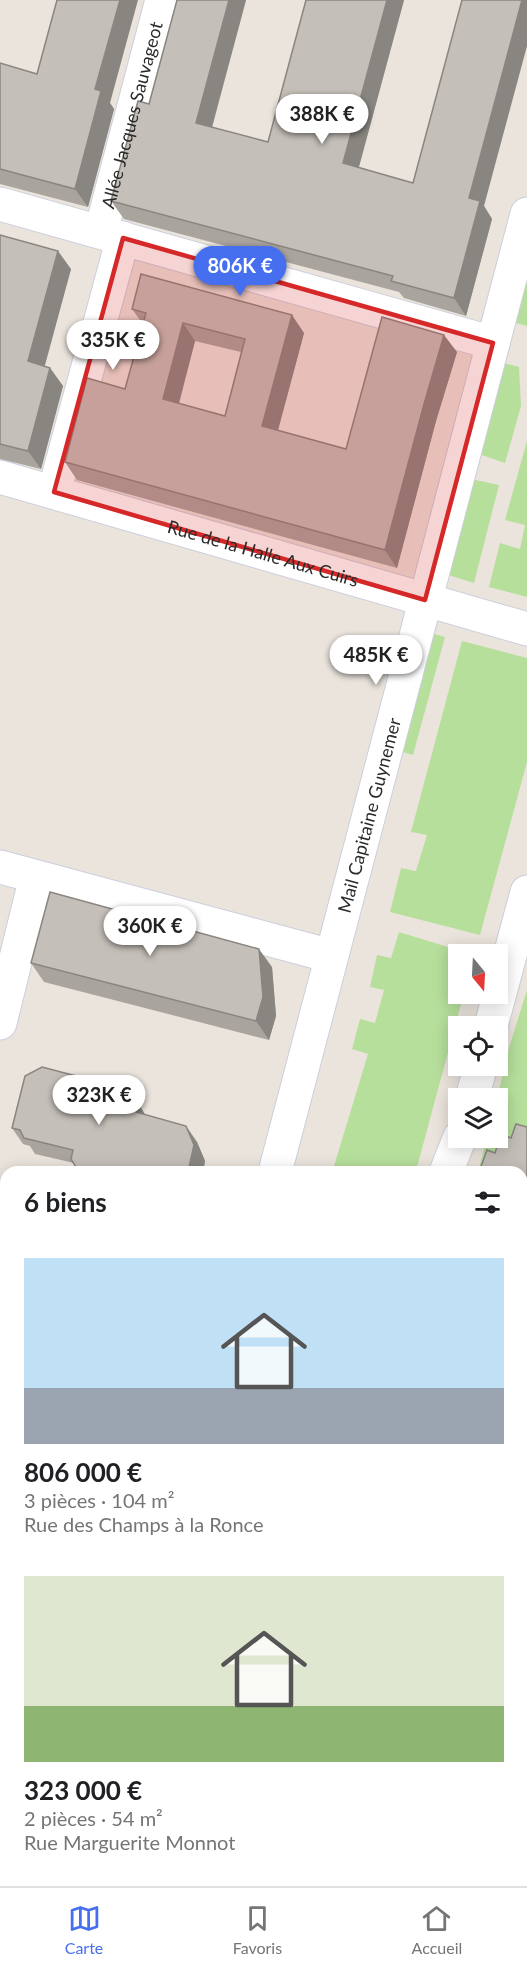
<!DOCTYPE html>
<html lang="fr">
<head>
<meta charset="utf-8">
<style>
	:root { --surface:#fff; --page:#f2f2f2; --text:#202124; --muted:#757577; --line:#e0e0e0; --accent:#466ff0 }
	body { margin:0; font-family:Lato,sans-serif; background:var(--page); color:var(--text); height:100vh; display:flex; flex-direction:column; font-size:22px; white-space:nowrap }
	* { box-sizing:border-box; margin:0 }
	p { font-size:20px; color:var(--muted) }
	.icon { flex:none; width:33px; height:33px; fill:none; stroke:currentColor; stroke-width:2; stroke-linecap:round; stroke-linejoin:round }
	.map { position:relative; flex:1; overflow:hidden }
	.panel { position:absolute; left:0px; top:1166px; width:528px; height:722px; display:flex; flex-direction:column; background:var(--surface); border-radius:18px 18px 0 0; box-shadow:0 3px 15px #0003 }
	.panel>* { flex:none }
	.needle { width:39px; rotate:162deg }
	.fabs { position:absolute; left:448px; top:944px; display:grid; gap:12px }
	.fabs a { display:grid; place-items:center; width:60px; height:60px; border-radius:0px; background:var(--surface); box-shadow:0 3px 15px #0003; font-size:30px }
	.price { position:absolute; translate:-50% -51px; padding:0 14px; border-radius:21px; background:#fff; color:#222; font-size:20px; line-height:39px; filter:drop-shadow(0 2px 3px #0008) }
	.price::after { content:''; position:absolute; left:50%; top:36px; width:18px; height:14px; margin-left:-9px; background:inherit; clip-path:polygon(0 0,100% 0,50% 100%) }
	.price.active { background:var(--accent); color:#fff }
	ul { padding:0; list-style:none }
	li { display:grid; align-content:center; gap:12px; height:318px; padding:0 24px }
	li span { display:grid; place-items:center; height:186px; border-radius:0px; color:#555 }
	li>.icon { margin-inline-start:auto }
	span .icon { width:108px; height:108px; fill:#fffc; stroke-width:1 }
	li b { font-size:26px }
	h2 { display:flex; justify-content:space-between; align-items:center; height:72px; padding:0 24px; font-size:26px }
	.tab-bar { display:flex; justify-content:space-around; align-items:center; height:84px; border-top:2px solid var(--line); background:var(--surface); font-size:16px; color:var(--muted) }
	.tab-bar a { display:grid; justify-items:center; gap:3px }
	.tab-bar .active { color:var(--accent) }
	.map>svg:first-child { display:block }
	.green { fill:#b7df9c }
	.pitch { fill:#cae699 }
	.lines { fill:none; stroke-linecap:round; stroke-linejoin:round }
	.street-casing { stroke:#cbcfdb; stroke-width:35 }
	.secondary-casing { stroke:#cbcfdb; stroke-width:35 }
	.street { stroke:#fff; stroke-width:33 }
	.secondary { stroke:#fff; stroke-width:33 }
	.wall { fill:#a9a49e; fill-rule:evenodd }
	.shaded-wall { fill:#898681 }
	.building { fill:#c4bfb8; stroke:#898681; stroke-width:1.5; fill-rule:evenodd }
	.marked { fill:#d62828; fill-opacity:0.2; stroke:#d62828; stroke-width:4.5; stroke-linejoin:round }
	.labels { text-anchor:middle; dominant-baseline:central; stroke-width:6; stroke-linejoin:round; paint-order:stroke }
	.street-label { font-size:18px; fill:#2a2a2a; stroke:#fff }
</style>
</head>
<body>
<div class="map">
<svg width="527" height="1886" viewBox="0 0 527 1886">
	<rect width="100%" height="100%" fill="#ebe4dd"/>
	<g class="green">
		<path d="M527,254V326L509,321Z"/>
		<path d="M500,362L519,367L521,406L505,463L476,453Z"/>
		<path d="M527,441V597L489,587L500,543L520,549L525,525L505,520Z"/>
		<path d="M471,479L499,485L474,583L445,574Z"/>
		<path d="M427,632L445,637L413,755L396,750Z"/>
		<path d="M462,641L527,658V762L480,935L390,912L401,868L416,871L427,835L411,832Z"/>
		<path d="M399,932L471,954H459V993H464L416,1171H353L334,1166L368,1054L352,1049L360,1019L375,1023L384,990L370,987L377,955L391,958Z"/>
		<path d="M527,990V1329L522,1327V1172H478L487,1137H498L497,1098L509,1048Z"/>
	</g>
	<path class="pitch" d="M0,1318L6,1320V1394L3,1403L6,1405V1881H154L152,1886H0Z"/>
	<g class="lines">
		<g class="street-casing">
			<g id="street">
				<path d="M0,204L493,343"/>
				<path id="s1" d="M101,231L162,0"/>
				<path id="s2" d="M0,477L527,629"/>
				<path d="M54,492L123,238"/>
				<path d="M0,867L331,956"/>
				<path d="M0,1023L36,877"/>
				<path d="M491,1026L527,892"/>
				<path d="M472,1098L481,1065"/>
				<path id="s3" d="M275,1172L527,214"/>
				<path d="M446,1172L460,1137"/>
				<path d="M522,1392L527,1393"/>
				<path d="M301,1886L303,1881"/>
			</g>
		</g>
		<g class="secondary-casing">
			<g id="secondary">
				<path d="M0,1256L6,1258"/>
				<path d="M522,1647L527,1653"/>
			</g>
		</g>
		<use href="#street" class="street"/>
		<use href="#secondary" class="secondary"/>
	</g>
	<g class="wall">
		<path d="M246,0L212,128L268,142L404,0L359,167L484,206L492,219L466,316L404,298L399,292L124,219L111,201L149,104Z"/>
		<path d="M0,63L110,103L114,109L88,207L0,184Z"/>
		<path d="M0,235L71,269L44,366L50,368L63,386L41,469L0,459Z"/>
		<path d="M132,309L304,333L278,431L346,449L457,352L436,421L397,568L77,480L65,462L125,389L143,324ZM195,341L241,352L225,416L179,404Z"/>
		<path d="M31,963L272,967L276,1016L269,1040L44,982Z"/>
		<path d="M146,1115L197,1142L205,1161L203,1172H79L74,1163L35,1154L30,1146L23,1144L12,1128Z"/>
		<path d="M527,1127V1208L522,1206V1172L495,1153L511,1138Z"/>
		<path d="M6,1355V1405L3,1403L0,1399V1370Z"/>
		<path d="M153,1881L247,1886H156Z"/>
		<path d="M465,1881H522L527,1886H471Z"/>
	</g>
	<g class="shaded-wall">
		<path d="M120,0H138L110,103L114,109L88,207L75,189L95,89Z"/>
		<path d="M229,0H246L208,141L196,123Z"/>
		<path d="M387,0H404L355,181L343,163Z"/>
		<path d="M522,0H527V46L484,206L492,219L466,316L454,298L469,198Z"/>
		<path d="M58,251L71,269L41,380L28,361Z"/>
		<path d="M292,315L304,333L274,444L262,426Z"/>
		<path d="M183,323L195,341L175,417L163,399Z"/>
		<path d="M444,335L457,352L436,421L397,568L385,550L424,404Z"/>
		<path d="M50,368L63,386L41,469L28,451Z"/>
		<path d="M259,949L272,967L276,1016L269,1040L256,1021Z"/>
		<path d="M129,1090L140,1106L149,1121L136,1112Z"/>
		<path d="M186,1126L197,1142L205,1161L203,1172H188Z"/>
		<path d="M235,1881H249L247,1886H233Z"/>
		<path d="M397,1881H401L404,1886H395Z"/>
	</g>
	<g class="building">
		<path d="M57,0H120L95,89L101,91L75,189L0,169V63L37,74Z"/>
		<path d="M177,0H229L196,123L268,142L306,0H387L343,163L413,183L462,0H522L469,198L480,201L454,298L391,281L393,276L111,201L138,101L149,104Z"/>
		<path d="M0,235L58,251L28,361L50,368L28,451L0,444Z"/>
		<path d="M141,274L292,315L262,426L346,449L382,317L444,335L424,404L385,550L65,462L87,378L125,389L146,313L132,309ZM183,323L245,339L225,416L163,399Z"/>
		<path d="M50,892L259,949L263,997L256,1021L31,963Z"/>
		<path d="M42,1067L129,1090L138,1105L136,1112L186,1126L194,1145L188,1172H79L71,1159L73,1150L24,1138L20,1130L12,1128L25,1076Z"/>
		<path d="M516,1124L527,1127V1199L522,1197V1172H479L487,1150L495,1153L501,1134L511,1138Z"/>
		<path d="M6,1355V1398L0,1394V1370Z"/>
		<path d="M522,1461L527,1467V1466V1546L522,1540Z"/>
		<path d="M522,1868L527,1872V1886H477L471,1881H522Z"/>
		<path d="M153,1881H235L233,1886H164Z"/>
		<path d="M345,1881H397L395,1886H342Z"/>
	</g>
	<path class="marked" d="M123,238L493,343L425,600L54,492Z"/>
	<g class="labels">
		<g class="street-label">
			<text stroke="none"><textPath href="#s1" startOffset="120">Allée Jacques Sauvageot</textPath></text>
			<text stroke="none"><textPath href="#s2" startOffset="274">Rue de la Halle Aux Cuirs</textPath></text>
			<text stroke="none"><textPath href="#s3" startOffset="369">Mail Capitaine Guynemer</textPath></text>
		</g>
	</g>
</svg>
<div class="fabs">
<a><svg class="needle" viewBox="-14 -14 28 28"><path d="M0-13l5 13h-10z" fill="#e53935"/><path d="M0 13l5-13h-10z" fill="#757577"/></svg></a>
<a><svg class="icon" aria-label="locate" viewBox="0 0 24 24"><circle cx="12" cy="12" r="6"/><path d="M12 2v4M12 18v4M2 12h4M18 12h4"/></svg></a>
<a><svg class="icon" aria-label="layers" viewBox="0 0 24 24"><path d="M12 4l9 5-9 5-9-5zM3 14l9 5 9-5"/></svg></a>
</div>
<b class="price" style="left:322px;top:145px">388K €</b>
<b class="price active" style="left:240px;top:297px">806K €</b>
<b class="price" style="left:113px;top:371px">335K €</b>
<b class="price" style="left:376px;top:686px">485K €</b>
<b class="price" style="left:150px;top:957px">360K €</b>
<b class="price" style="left:99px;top:1126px">323K €</b>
<section class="panel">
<h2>6 biens<svg class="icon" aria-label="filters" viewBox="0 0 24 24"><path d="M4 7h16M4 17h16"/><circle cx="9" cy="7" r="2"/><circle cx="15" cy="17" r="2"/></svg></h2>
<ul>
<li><span style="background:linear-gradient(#bfe0f5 70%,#9aa5b1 0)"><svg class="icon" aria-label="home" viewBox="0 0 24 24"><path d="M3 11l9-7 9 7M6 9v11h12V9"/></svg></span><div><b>806 000 €</b><p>3 pièces · 104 m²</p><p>Rue des Champs à la Ronce</p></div></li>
<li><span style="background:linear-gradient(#dfe7d0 70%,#8fb573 0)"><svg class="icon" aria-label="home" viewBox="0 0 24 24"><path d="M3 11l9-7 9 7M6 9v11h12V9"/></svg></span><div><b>323 000 €</b><p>2 pièces · 54 m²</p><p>Rue Marguerite Monnot</p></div></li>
</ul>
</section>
</div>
<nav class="tab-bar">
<a class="active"><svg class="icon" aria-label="map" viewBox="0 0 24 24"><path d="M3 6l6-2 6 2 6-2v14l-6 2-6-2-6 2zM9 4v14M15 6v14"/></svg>Carte</a>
<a><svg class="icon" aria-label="saved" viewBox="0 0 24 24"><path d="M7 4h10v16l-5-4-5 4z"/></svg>Favoris</a>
<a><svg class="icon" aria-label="home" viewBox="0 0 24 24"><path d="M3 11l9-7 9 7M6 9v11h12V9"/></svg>Accueil</a>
</nav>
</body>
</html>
